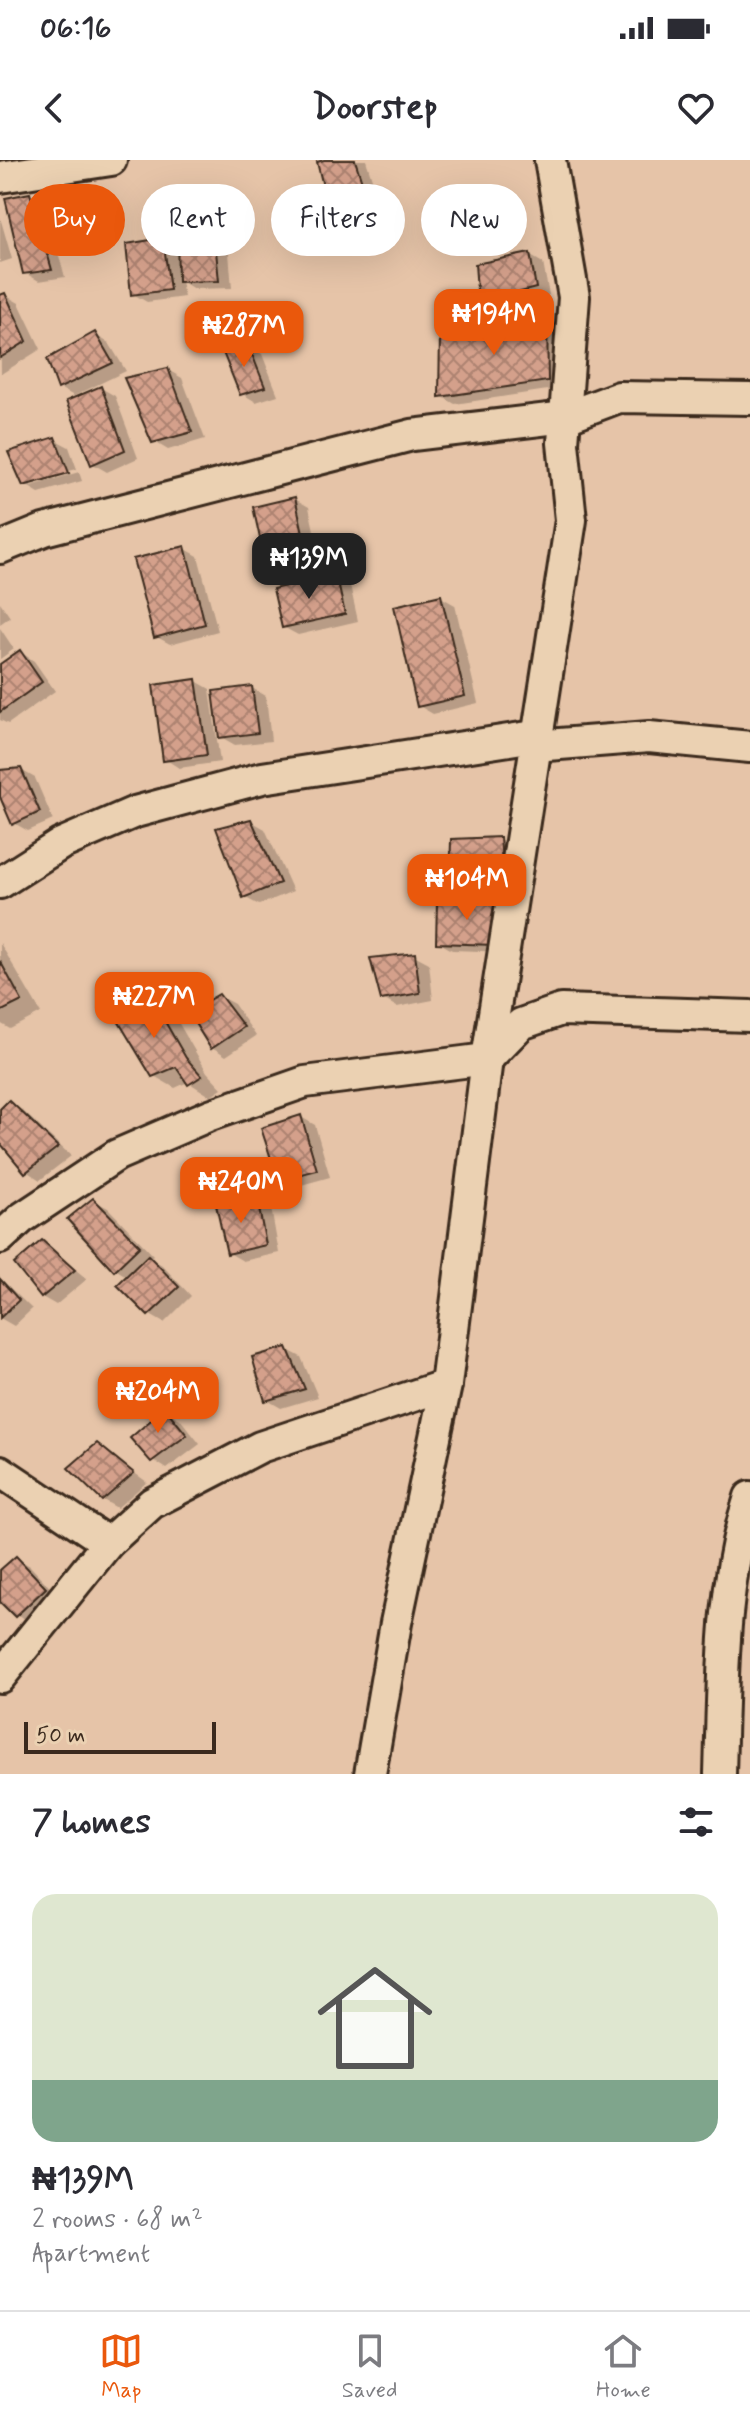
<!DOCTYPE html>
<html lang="en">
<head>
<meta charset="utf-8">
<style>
	:root { --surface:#fff; --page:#f2f2f3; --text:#2b2b33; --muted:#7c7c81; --line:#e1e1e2; --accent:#ea580c }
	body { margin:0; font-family:Mynerve,sans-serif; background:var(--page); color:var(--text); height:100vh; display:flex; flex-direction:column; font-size:30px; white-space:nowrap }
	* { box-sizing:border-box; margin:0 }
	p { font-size:26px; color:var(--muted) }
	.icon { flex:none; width:44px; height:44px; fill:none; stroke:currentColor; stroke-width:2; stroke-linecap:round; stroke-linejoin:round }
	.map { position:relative; height:1614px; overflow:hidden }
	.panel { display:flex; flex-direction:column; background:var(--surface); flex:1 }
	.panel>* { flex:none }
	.top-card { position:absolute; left:24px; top:24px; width:702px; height:72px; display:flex; gap:16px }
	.scale { position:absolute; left:24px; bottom:20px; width:192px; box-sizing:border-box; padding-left:8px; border:4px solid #3b2a1e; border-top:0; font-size:22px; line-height:28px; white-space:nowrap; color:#3b2a1e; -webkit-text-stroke:6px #ebd1b2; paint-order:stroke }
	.price { position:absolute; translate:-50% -68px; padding:0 18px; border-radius:16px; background:var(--accent); color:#fff; font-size:26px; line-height:52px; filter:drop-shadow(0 2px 4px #0008) }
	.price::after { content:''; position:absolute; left:50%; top:48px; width:24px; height:18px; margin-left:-12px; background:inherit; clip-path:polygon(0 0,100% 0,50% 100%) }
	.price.current { background:#222; color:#fff }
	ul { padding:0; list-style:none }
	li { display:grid; align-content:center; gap:16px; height:424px; padding:0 32px }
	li+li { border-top:2px solid var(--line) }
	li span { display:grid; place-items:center; height:248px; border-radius:24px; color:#555 }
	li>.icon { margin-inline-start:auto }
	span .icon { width:144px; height:144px; fill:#fffc; stroke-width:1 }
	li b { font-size:34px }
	h2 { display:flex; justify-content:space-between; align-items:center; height:96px; padding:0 32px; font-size:34px }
	.pill { padding:0 28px; border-radius:36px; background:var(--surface); box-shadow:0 8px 32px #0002; font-size:28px; line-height:72px }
	.pill.current { background:var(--accent); color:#fff }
	.status { display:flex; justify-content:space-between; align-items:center; height:56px; padding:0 40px; background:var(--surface); direction:ltr }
	.status svg { height:22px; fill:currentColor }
	header { display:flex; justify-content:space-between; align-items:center; height:104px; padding:0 32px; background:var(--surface); font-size:36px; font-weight:700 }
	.tabs { display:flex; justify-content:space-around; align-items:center; height:112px; border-top:2px solid var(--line); background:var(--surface); font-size:22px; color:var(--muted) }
	.tabs a { display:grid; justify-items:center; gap:4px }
	.tabs .current { color:var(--accent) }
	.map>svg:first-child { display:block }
	.shadow { fill:#0003 }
	.building { fill:url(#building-cross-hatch); stroke:#3b2a1e; stroke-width:2 }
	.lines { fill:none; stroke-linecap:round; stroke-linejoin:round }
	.minor-casing { stroke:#3b2a1e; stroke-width:36 }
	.minor { stroke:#ebd1b2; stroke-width:30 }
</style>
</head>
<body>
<div class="status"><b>06:16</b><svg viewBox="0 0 49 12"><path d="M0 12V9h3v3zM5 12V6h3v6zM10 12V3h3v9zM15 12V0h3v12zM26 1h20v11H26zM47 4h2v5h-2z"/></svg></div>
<header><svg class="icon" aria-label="back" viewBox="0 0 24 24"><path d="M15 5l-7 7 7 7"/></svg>Doorstep<svg class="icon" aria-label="heart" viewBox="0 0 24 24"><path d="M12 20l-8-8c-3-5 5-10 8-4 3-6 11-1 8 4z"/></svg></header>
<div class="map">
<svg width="750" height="1614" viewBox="0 0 750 1614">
	<defs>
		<pattern id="building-cross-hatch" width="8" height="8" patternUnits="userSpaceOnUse" patternTransform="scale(2)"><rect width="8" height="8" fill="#d4a08b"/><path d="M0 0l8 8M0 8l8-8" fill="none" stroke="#ad8371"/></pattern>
	</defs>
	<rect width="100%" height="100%" fill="#e6c4a8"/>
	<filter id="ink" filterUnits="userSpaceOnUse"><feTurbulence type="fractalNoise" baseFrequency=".0125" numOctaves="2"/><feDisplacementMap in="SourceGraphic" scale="16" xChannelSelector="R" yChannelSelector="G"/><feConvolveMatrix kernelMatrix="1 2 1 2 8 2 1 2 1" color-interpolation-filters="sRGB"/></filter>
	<g filter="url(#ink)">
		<g class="shadow">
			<path d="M329,0H366L382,51L346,62L332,54Z"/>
			<path d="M29,35L44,43L65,117L39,121L25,113Z"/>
			<path d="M0,57L12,99L0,103Z"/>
			<path d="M214,73L228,81L232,128L194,129L181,121L184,137L147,142L133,134L162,80L180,90Z"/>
			<path d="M529,95L543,103L549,135L494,150L480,142Z"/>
			<path d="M5,135L19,143L41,189L1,214L0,137Z"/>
			<path d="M547,159L561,167V228L455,244L441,236L442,176Z"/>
			<path d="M95,175L109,183L126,211L74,236L59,228Z"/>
			<path d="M248,186L262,194L278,235L256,242L241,233Z"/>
			<path d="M168,210L182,218L205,279L168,290L153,281Z"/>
			<path d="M101,228L115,236L138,298L107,312L93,304Z"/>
			<path d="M54,279L69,287L77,309L31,321V326L79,312L82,321L39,333L24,324Z"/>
			<path d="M295,339L309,347L320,399L281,407L267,399Z"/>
			<path d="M184,388L198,396L218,471L170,484L155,476Z"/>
			<path d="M336,417L350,425L358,461L298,475L283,467Z"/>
			<path d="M441,437L455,445L478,543L433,554L419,546Z"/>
			<path d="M0,442L10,457L0,464Z"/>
			<path d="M0,468L14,489L0,499Z"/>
			<path d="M20,492L34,501L55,531L8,564L0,560V507Z"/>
			<path d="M196,521L210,529L220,602L179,608L165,599Z"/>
			<path d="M252,528L266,536L271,581L235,585L221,577Z"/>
			<path d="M21,610L35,618L53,660L28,671L14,663L0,632V612Z"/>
			<path d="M251,661L265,669L293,731L259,745L244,737Z"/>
			<path d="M500,679L514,687L516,724L466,725L452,717Z"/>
			<path d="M498,743L508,792L452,790L438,782Z"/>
			<path d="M0,783L41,853L10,869L0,863Z"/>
			<path d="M414,795L429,803L433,840L397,847L383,839Z"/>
			<path d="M149,836L170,848L207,912L222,928L210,936L188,922L175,928L154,916Z"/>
			<path d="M219,836L234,844L256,876L226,896L212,887Z"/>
			<path d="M9,943L23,951L71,996L40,1020L26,1011L0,979V952Z"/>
			<path d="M301,957L315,965L330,1017L294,1027L280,1018Z"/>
			<path d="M93,1040L108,1048L153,1095L150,1098L162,1105L191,1136L164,1163L150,1155L120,1125L128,1117L115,1109Z"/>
			<path d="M257,1040L271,1048L279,1093L243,1101L229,1093Z"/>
			<path d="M42,1082L87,1119L56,1145L42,1137Z"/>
			<path d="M0,1118L32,1149L14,1166L0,1158Z"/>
			<path d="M286,1189L301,1197L318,1237L281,1248L267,1240Z"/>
			<path d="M166,1251L180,1259L200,1284L167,1309L153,1300Z"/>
			<path d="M97,1286L147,1322L117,1348L103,1340Z"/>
			<path d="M16,1398L30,1406L59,1437L31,1464L0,1440V1412Z"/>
		</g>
		<g class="building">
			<path d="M324,0H355L369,44L330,55L317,2Z"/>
			<path d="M30,33L52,110L23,114L5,38Z"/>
			<path d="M177,71H214L219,121L178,122Z"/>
			<path d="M163,78L170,130L131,135L126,84Z"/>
			<path d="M530,93L536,128L478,143L475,104Z"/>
			<path d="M5,133L27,181L0,198V135Z"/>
			<path d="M547,157L548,221L439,237L440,174Z"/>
			<path d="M95,172L113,203L58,229L47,199Z"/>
			<path d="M248,184L265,227L240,235L222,190Z"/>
			<path d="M168,208L192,272L152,283L124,218Z"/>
			<path d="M101,226L125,290L91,305L66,241Z"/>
			<path d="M55,277L69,313L23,326L8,292Z"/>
			<path d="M295,337L307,391L265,401L253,347Z"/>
			<path d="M185,386L205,464L154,478L133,399Z"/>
			<path d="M336,414L345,454L282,468L273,429Z"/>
			<path d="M441,435L465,536L417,547L394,446Z"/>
			<path d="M20,490L42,522L0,552V504Z"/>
			<path d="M196,519L207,595L163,601L153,525Z"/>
			<path d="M252,526L258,573L219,578L213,531Z"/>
			<path d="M21,608L40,652L12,665L0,637V610Z"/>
			<path d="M251,659L280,723L243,738L216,668Z"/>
			<path d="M500,677L503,716L450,718L451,679Z"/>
			<path d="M437,741H499L495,785L436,783Z"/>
			<path d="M415,793L420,833L381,840L370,798Z"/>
			<path d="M0,801L22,841L0,852Z"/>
			<path d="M149,834L186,898L202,916L188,925L176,907L152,917L114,854Z"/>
			<path d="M219,834L244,867L211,889L188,852Z"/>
			<path d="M9,940L58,987L25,1013L0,983V949Z"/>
			<path d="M301,955L317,1010L278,1020L261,968Z"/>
			<path d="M93,1038L140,1086L114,1111L67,1059Z"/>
			<path d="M257,1038L266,1085L227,1094L216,1045Z"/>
			<path d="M42,1080L75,1110L41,1138L14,1104Z"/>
			<path d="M148,1095L179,1127L148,1156L117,1125Z"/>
			<path d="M0,1119L19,1140L0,1158Z"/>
			<path d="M287,1187L305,1229L265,1241L252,1197Z"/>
			<path d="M165,1248L187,1275L151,1302L130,1278Z"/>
			<path d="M97,1283L134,1313L102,1341L68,1308Z"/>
			<path d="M16,1396L46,1428L15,1457L0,1442V1410Z"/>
		</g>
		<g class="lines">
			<g class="minor-casing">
				<g id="minor">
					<path d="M0,17L111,0"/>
					<path d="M0,388L44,370L412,275L566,257L619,237L750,239"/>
					<path d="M534,586L649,577L750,587"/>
					<path d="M0,723L61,684L135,652L262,618L535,576"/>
					<path d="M0,1078L22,1058L117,995L210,955L305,922L487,899L521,864L561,850L750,856"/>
					<path d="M0,1311L108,1383"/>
					<path d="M0,1517L108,1383L152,1343L260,1287L446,1225"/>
					<path d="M370,1614L396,1463L446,1225L487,899L571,360L563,283L574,137L550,0"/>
					<path d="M720,1614C723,1521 721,1426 750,1337"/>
				</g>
			</g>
			<use href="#minor" class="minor"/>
		</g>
	</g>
</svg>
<div class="scale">50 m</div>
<b class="price" style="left:494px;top:197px">₦194M</b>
<b class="price" style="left:244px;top:209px">₦287M</b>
<b class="price current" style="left:309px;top:441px">₦139M</b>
<b class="price" style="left:467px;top:762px">₦104M</b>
<b class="price" style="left:154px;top:880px">₦227M</b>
<b class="price" style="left:241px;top:1065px">₦240M</b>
<b class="price" style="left:158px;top:1275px">₦204M</b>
<div class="top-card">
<a class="pill current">Buy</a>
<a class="pill">Rent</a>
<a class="pill">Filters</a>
<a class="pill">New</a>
</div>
</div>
<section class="panel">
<h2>7 homes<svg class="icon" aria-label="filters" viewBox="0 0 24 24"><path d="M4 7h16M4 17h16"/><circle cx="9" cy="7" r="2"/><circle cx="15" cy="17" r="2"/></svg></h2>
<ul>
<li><span style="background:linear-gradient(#dfe7d0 75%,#7fa58c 0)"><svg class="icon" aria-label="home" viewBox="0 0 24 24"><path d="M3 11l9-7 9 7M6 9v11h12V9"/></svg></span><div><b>₦139M</b><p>2 rooms · 68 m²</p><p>Apartment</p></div></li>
</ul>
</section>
<nav class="tabs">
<a class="current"><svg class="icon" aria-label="map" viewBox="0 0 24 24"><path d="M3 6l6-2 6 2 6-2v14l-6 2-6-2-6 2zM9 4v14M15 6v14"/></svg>Map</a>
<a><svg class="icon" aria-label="saved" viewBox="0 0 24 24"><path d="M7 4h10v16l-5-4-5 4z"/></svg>Saved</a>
<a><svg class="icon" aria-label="home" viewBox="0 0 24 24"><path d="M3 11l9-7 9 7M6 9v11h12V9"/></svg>Home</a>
</nav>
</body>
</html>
